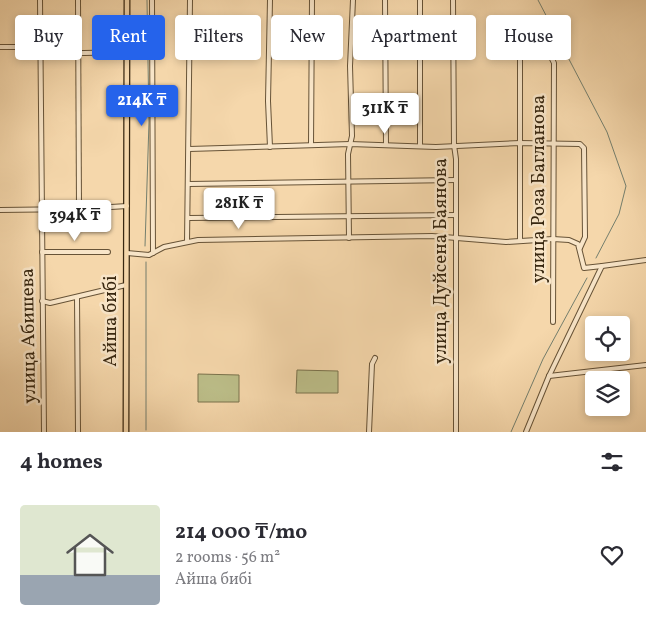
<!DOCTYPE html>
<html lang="en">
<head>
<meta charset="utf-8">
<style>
	:root { --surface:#fff; --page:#f2f2f3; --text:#2b2b33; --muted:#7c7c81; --line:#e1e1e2; --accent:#2563eb }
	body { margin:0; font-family:Vollkorn,serif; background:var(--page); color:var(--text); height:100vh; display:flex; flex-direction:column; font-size:19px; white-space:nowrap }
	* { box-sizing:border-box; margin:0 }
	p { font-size:16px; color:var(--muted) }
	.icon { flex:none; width:28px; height:28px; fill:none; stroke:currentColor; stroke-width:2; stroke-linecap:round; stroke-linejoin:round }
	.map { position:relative; height:432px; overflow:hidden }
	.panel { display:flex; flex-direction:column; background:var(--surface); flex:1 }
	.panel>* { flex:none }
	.top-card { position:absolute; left:15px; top:15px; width:616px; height:45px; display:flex; gap:10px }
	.fabs { position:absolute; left:585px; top:316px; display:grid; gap:10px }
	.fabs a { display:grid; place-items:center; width:45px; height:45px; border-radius:5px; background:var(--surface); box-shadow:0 2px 8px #0003; font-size:25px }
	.price { position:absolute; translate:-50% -42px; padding:0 11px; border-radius:5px; background:#fff; color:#222; font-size:16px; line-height:32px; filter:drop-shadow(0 1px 2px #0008) }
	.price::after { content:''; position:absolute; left:50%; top:30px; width:15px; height:11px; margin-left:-8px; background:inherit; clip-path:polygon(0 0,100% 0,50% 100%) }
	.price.active { background:var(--accent); color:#fff }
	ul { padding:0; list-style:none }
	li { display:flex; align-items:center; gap:15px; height:125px; padding:0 20px }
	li+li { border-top:1px solid var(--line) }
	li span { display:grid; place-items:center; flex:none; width:140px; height:100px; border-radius:5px; color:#555 }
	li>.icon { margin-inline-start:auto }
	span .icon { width:60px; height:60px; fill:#fffc; stroke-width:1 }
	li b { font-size:21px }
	h2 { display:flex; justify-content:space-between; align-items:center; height:60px; padding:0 20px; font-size:21px }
	.pill { padding:0 18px; border-radius:5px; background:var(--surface); box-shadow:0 2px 8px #0003; font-size:18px; line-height:45px }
	.pill.active { background:var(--accent); color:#fff }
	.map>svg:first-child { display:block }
	.green { fill:#bcbe89; stroke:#7a724c }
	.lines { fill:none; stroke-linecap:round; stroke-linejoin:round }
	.stream { stroke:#747f6e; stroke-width:1 }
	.minor-casing { stroke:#675337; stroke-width:6 }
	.major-casing { stroke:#382710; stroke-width:7 }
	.minor { stroke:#f8e5c8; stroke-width:4 }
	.major { stroke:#f5d7ab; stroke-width:4.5 }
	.labels { text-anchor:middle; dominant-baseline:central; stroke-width:5; stroke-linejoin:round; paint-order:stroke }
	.street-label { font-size:19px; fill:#382710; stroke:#f8e5c8 }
</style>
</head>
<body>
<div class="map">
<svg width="646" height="432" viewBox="0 0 646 432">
	<rect width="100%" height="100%" fill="#f5d7ab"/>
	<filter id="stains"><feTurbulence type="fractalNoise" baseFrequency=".004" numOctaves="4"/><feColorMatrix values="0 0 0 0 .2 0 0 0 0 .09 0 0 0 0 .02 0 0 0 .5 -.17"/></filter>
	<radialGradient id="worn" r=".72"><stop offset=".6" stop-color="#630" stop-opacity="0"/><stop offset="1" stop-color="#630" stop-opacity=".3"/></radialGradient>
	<g class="green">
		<path d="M297,370L338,371V393H296Z"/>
		<path d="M198,374L239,375V402H198Z"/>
	</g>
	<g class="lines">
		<g class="stream">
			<path d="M538,0L607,132L626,186L619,214L596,258"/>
			<path d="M145,246L149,122L147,0"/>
			<path d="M146,430V262"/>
			<path d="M511,432L543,359L587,278"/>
		</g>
		<g class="minor-casing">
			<g id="minor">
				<path d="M40,0L44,432"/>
				<path d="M78,0L79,209"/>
				<path d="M152,0L153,253"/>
				<path d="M385,0L386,145"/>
				<path d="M420,0V145"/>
				<path d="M453,0L454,145L456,159V432"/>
				<path d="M520,18V241"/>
				<path d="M0,47H40"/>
				<path d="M41,54L127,52"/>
				<path d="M551,57L554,63L553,322"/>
				<path d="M311,145L312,0"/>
				<path d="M270,147L268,101L270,0"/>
				<path d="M189,149L350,144L436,147L520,143L580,144L584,148L585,237L580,248"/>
				<path d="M189,184L456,180"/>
				<path d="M0,210L79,209L127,206"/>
				<path d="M189,218L456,215"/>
				<path d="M349,238L348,154L352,136L350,66L353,0"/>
				<path d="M187,242L190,0"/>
				<path d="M42,252H108"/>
				<path d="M127,253L149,255L164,247L198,240L432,236L506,242L553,239L569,240L578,244L584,268L602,266"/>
				<path d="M77,297L78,432"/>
				<path d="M42,301L50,303L126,285"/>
				<path d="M549,376L646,365"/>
				<path d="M369,432L372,364L375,358"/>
				<path d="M526,432L549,376L602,266L646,260"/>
			</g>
		</g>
		<g class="major-casing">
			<path id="major" d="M126,432L127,0"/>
		</g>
		<use href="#minor" class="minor"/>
		<use href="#major" class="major"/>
	</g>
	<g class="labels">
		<g class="street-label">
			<text transform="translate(539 189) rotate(-90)">улица Роза Багланова</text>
			<text transform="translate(441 261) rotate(-90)">улица Дуйсена Баянова</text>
			<text transform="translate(111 321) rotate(-90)">Айша бибі</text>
			<text transform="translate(29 336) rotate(-91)">улица Абишева</text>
		</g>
	</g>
	<rect width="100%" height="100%" filter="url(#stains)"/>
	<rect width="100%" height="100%" fill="url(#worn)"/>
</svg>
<div class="fabs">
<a><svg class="icon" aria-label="locate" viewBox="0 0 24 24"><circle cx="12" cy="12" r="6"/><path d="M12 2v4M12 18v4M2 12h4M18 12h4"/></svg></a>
<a><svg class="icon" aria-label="layers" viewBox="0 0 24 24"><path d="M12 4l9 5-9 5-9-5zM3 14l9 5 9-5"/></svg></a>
</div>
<b class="price active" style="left:142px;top:127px">214K ₸</b>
<b class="price" style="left:385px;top:135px">311K ₸</b>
<b class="price" style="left:239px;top:230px">281K ₸</b>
<b class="price" style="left:75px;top:242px">394K ₸</b>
<div class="top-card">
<a class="pill">Buy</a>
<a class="pill active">Rent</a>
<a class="pill">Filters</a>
<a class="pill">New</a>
<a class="pill">Apartment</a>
<a class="pill">House</a>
</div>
</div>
<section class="panel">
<h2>4 homes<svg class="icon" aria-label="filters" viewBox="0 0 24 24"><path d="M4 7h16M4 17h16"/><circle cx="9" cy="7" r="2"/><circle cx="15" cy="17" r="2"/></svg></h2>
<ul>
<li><span style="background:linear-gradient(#dfe7d0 70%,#9aa5b1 0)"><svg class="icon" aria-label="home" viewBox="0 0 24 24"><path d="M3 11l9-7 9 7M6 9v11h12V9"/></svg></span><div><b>214 000 ₸/mo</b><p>2 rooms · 56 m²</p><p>Айша бибі</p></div><svg class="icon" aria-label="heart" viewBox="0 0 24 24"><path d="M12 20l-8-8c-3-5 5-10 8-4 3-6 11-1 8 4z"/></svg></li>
</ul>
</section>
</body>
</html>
